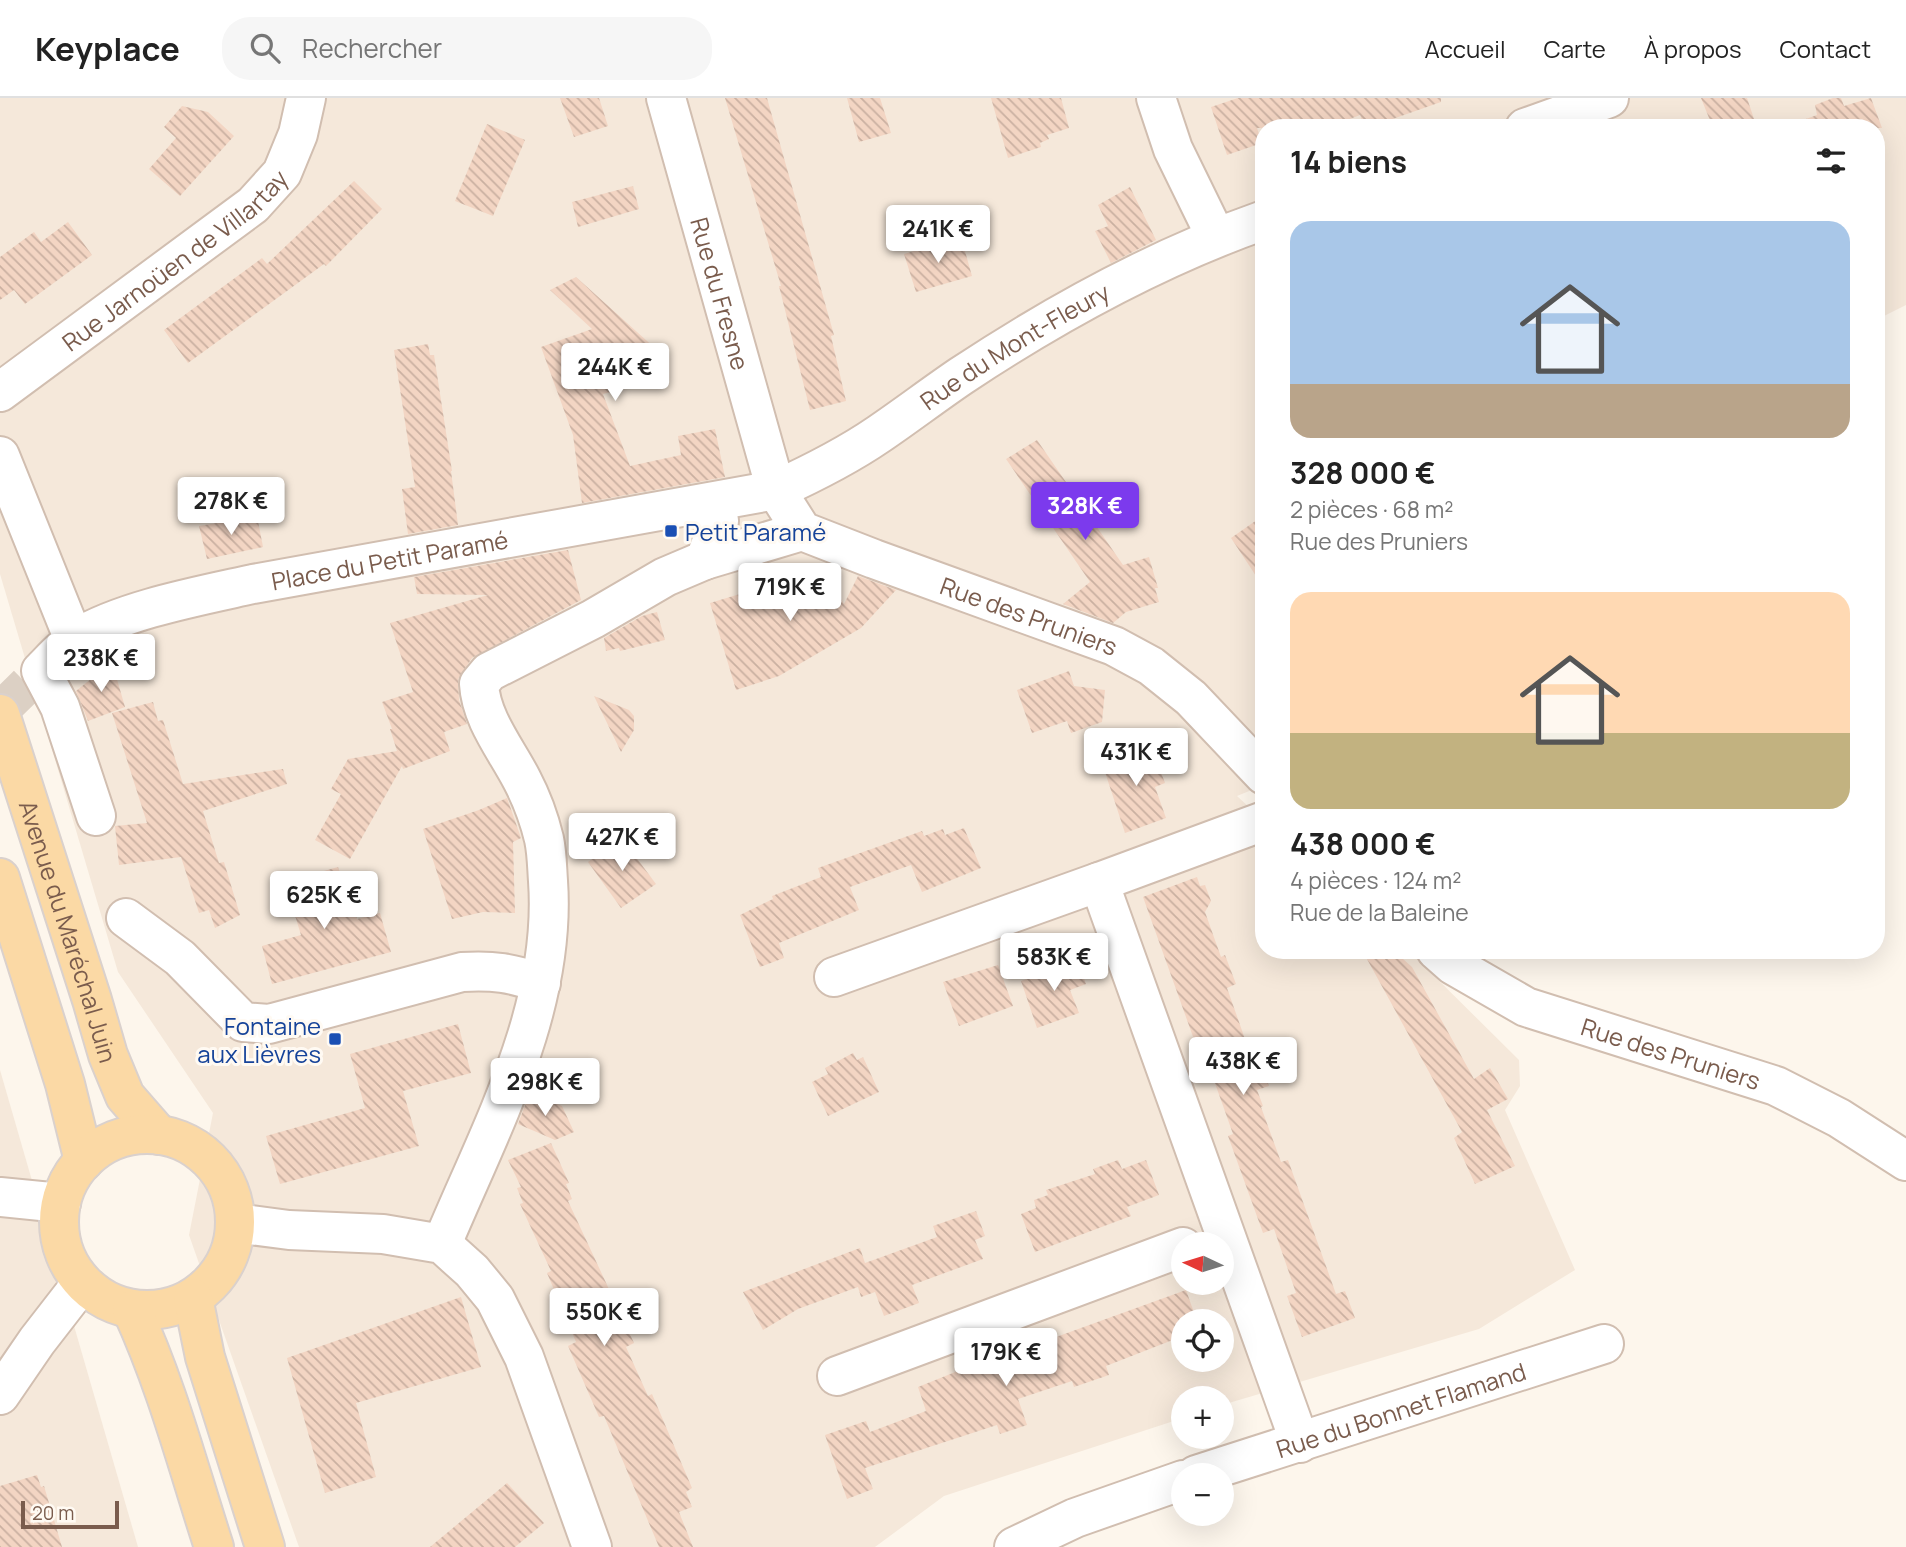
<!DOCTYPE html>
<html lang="fr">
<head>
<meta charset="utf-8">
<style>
	:root { --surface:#fff; --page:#f6f6f6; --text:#222; --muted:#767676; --line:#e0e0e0; --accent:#7c3aed }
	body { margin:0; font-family:Manrope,sans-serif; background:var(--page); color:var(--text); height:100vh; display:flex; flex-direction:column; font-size:26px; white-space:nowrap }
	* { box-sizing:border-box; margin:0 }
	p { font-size:23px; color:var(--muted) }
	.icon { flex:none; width:38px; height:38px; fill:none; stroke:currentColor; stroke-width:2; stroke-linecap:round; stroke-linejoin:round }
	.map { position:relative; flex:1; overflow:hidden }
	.panel { position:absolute; left:1255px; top:21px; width:630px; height:840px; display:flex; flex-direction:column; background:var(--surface); border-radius:28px; box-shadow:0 7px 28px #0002 }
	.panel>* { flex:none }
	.needle { width:46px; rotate:274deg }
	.fabs { position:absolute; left:1171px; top:1134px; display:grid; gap:14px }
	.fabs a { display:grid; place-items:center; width:63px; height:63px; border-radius:50%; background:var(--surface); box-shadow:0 7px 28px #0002; font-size:35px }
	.scale { position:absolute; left:21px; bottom:18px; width:98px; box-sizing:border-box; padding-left:7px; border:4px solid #7a5c4d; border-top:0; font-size:19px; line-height:24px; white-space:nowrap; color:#7a5c4d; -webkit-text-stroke:5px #fffaf3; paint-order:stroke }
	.price { position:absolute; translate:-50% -60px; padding:0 16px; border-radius:7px; background:#fff; color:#222; font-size:23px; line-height:46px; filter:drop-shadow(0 2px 4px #0008) }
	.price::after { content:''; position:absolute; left:50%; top:42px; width:21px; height:16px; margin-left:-10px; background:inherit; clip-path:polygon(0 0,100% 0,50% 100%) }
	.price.on { background:var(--accent); color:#fff }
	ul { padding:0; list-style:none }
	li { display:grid; align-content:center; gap:14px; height:371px; padding:0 35px }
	li span { display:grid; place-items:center; height:217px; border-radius:21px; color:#555 }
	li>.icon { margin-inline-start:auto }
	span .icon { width:126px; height:126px; fill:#fffc; stroke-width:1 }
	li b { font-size:30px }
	h2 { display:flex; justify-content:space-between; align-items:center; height:84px; padding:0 35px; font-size:30px }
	header { display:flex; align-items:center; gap:42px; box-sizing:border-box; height:98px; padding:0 35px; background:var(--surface); border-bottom:2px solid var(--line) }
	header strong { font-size:33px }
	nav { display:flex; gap:38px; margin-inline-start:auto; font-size:24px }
	.search { width:490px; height:63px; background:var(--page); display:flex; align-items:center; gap:18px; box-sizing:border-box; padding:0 24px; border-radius:28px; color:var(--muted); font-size:26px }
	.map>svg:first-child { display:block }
	.residential { fill:#f5e8da; fill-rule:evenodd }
	.building { fill:url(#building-back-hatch) }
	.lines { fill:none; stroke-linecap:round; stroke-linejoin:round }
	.minor-tunnel { stroke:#dcd0c4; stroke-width:38; stroke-dasharray:38 19; stroke-linecap:butt }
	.minor-casing { stroke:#d1beb0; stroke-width:42 }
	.major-casing { stroke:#dad1cd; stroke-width:42 }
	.minor { stroke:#fff; stroke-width:38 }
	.major { stroke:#fbd9a5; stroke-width:38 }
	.transit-dot { fill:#1a4fb4; stroke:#fffaf3; stroke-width:2.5 }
	.labels { text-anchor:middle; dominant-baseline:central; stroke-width:6; stroke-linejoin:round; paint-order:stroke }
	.street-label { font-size:24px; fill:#7a5c4d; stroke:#fffaf3 }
	.transit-label { font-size:24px; fill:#164399; stroke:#fffaf3; text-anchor:start }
</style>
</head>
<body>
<header>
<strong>Keyplace</strong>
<div class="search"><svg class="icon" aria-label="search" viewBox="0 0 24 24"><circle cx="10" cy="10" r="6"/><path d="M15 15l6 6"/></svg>Rechercher</div>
<nav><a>Accueil</a><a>Carte</a><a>À propos</a><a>Contact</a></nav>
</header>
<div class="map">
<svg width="1906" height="1449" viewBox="0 0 1906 1449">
	<defs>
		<pattern id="building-back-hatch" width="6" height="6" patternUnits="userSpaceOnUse" patternTransform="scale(1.75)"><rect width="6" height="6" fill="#f3d5c3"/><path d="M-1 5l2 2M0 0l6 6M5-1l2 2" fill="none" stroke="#cab0a1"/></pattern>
	</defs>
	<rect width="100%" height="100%" fill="#fdf6ec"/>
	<g class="residential">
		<path d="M0,0H1906V207L1876,222V30H1264V687L1237,698L1263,722L1264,852H1408L1519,962L1520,988L1505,1012L1575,1172L1479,1231L1222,1307V1300H1183V1320L944,1398L875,1449H299L189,1137L213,1015L118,874L0,476ZM1183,1146H1222V1185H1183ZM1183,1223H1222V1262H1183Z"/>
		<path d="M0,972L138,1449H0Z"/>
	</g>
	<g class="building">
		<path d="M560,0H599L608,28L574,39Z"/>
		<path d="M725,0H767L834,237L831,238L846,303L810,312L779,188H781Z"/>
		<path d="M847,0H880L891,35L859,44Z"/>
		<path d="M991,0H1061L1069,30L1047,37L1049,41L1040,45L1041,49L1008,60Z"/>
		<path d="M1238,0H1441V4L1367,30H1365L1360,17L1327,30H1257L1262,45L1227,57L1211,9Z"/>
		<path d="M1701,0H1747L1757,30H1713Z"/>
		<path d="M1833,0H1841L1844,8L1871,0L1882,30H1793L1792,26L1817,17L1815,7Z"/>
		<path d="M182,8L208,14L234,38L180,98L149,71L176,40L164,29Z"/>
		<path d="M487,26L525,42L493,118L455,103Z"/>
		<path d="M354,83L382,111L326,168L324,166L188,265L164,232L262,160L267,166Z"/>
		<path d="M633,88L639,111L578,129L572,104Z"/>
		<path d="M1130,89L1156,142L1111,165L1095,133L1108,128L1098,107Z"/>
		<path d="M68,124L92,157L25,206L14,192L0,202V159L34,134L41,144Z"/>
		<path d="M961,139L972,178L916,194L904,156Z"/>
		<path d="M576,179L657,252L663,280L603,296L630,368L681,357L678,338L715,331L725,379L582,405L573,337L541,249L592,231L550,192Z"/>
		<path d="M428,246L430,257H434L452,373H451L458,427L408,436L402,391L415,389L394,252Z"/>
		<path d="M1037,342L1123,467L1149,459L1158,490H1155L1159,504L1126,514L1113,525L1063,506L1090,484L1006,361Z"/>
		<path d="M1264,417V490L1231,440Z"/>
		<path d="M257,418L263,449L207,461L199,428Z"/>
		<path d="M568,452L581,502L472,560L458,581L459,602L467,626L444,634L450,653L403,671L402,668L350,761L315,742L341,696L331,691L348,661L397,653L390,631H392L382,604L413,594L390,525L488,497L417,496L414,479Z"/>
		<path d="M823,471L844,506L858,478L896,492L861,530L779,578L736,592L710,505Z"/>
		<path d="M657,514L665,542L620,553L619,550L606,553L604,540L642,518Z"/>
		<path d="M112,564L125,609L88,623L76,593Z"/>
		<path d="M1069,573L1074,588L1105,592L1102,624L1071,635L1067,623L1032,635L1017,592Z"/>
		<path d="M594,598L629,612L634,618V632L621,654Z"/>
		<path d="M153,604L158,623L163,622L183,686L283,671L287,686L203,713L219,765L224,764L240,817L215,830L209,812L199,815L181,759L119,767L115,728L147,725L112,615Z"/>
		<path d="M1151,648L1165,685L1155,689L1166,720L1125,735L1102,665Z"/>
		<path d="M507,700L521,740L513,744L515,815L483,814L452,821L423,731L479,712Z"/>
		<path d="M964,730L981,770L922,794L911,767L850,789L859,812L779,845L784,860L760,869L740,817L773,801L772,798L821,779L818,770L922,733L924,738L943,731L945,737Z"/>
		<path d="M621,739L656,786L621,810L588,764Z"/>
		<path d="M338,769L357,821L380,815L391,854L272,886L262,848L301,837L286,788L307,781L306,778Z"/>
		<path d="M1197,779L1200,788L1205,787L1211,803L1205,814L1221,859L1225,857L1236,886L1227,890L1245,941L1251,939L1269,988L1257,992L1263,1008L1261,1009L1281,1064L1288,1062L1336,1196L1345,1193L1355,1220L1302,1239L1287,1198L1296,1195L1274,1131L1263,1135L1228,1038L1233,1036L1211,974L1206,975L1143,799Z"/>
		<path d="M1362,852H1393L1412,869L1474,981L1490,970L1508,1001L1487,1012L1515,1068L1475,1086L1454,1040L1462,1034Z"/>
		<path d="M1078,862L1086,886L1070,892L1079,915L1037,930L1021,883Z"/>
		<path d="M998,867L1013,908L959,928L943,884Z"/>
		<path d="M458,926L471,975L403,993L419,1048L280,1086L266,1038L365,1010L350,956Z"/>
		<path d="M853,955L857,962L863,959L879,994L828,1018L812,984L828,976L825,970Z"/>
		<path d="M530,994L562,1008L574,1034L555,1042L518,1026Z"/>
		<path d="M551,1045L569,1085L566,1086L572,1101L568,1103L634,1245L626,1249L648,1298L652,1296L692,1390L686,1394L692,1409L679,1414L693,1449H659L604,1318L599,1319L568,1248L576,1244L547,1175L551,1173L520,1106L523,1105L517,1090L521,1089L508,1062Z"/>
		<path d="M1118,1062L1122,1071L1146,1062L1159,1097L1127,1109L1131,1118L1035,1154L1021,1116L1036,1110L1034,1102L1048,1097L1046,1092L1095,1076L1093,1071Z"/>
		<path d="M976,1113L985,1138L975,1142L983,1161L912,1187L919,1205L884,1218L875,1194L861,1199L858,1189L798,1211L763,1232L743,1194L860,1150L865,1165L937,1139L933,1128Z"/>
		<path d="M1186,1192L1197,1223H1183V1238L1106,1268L1109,1277L1074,1289L1072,1283L1018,1301L1027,1327L1000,1336L997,1327L865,1370L873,1391L847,1401L825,1337L866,1323L870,1334L926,1313L918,1289L1000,1256L1001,1259Z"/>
		<path d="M461,1199L481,1269L356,1305L376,1379L325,1395L287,1260Z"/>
		<path d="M37,1377L41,1389L44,1388L62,1449H0V1388Z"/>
		<path d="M507,1385L544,1425L515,1449H430Z"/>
	</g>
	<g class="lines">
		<path class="minor-tunnel" d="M0,613L41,573"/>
		<g class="minor-casing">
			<g id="minor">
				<path id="s1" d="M666,0L776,392L802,433L874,461L1114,548L1151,568L1191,600L1264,677"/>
				<path d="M1156,0L1173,51L1216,139"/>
				<path d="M1525,30L1609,0"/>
				<path id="s2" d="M0,294L253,107L282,75L298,36L306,0"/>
				<path d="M0,358L74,542"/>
				<path d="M705,462L802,433"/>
				<path id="s3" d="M96,718L60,609L41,573C52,562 64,548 77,540C123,512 199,498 253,486L776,392C811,376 847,358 879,336C907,317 933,297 961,278C1056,215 1156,160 1264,122"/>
				<path d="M1264,723L1099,784L1300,1345"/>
				<path d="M126,820L180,860L243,924L269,926L462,874C494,872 511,875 541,885"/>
				<path id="s4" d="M1436,852L1453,867L1526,909L1776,988L1839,1020L1906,1063"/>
				<path d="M834,879L1099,784"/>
				<path d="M0,1099L61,1105"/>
				<path d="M235,1125L289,1132L383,1136L442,1146L472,1173L495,1201L524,1259L592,1449"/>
				<path d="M442,1146C490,1031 557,911 548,783C547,769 547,755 544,741C539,720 532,701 522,682C506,651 481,621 479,586L489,574L593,521L665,479L705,462L719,423L715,404"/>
				<path d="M837,1278L1183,1149"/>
				<path d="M0,1297L37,1243L82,1185"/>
				<path id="s5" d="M1196,1377L1604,1246"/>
				<path d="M1014,1449L1075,1420L1183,1382"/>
			</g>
		</g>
		<g class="major-casing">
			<g id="major">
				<path id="s6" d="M0,616L92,902L108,957L125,998L159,1037"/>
				<path d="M0,780L65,986L84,1063"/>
				<circle cx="147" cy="1124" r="88"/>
				<path d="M193,1200L205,1259L265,1449"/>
				<path d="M132,1212C167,1288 188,1369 214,1449"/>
			</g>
		</g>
		<use href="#minor" class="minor"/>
		<use href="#major" class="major"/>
	</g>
	<g class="transit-dot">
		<rect x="664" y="426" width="14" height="14" rx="3.5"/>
		<rect x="328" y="934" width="14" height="14" rx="3.5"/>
	</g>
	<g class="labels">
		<g class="street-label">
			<text stroke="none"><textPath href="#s2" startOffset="219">Rue Jarnoüen de Villartay</textPath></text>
			<text stroke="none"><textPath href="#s1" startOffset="203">Rue du Fresne</textPath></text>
			<text stroke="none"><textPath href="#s3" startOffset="1200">Rue du Mont-Fleury</textPath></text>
			<text stroke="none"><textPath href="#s3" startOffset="528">Place du Petit Paramé</textPath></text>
			<text stroke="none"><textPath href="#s1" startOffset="698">Rue des Pruniers</textPath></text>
			<text stroke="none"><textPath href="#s6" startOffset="228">Avenue du Maréchal Juin</textPath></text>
			<text stroke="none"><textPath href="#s4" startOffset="259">Rue des Pruniers</textPath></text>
			<text stroke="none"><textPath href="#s5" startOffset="215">Rue du Bonnet Flamand</textPath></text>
		</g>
		<g class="transit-label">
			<text x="685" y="433">Petit Paramé</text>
			<text x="321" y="927" text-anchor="end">Fontaine<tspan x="321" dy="28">aux Lièvres</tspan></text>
		</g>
	</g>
</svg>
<div class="fabs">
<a><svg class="needle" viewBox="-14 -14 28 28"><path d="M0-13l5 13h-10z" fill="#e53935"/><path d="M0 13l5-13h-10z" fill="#767676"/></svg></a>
<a><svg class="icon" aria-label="locate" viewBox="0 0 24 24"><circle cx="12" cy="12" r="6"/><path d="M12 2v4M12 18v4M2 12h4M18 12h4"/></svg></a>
<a>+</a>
<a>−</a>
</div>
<div class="scale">20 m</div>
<b class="price" style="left:938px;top:167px">241K €</b>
<b class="price" style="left:615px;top:305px">244K €</b>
<b class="price" style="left:231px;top:439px">278K €</b>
<b class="price on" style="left:1085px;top:444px">328K €</b>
<b class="price" style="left:790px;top:525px">719K €</b>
<b class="price" style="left:101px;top:596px">238K €</b>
<b class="price" style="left:1136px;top:690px">431K €</b>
<b class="price" style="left:622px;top:775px">427K €</b>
<b class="price" style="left:324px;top:833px">625K €</b>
<b class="price" style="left:1054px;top:895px">583K €</b>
<b class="price" style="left:1243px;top:999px">438K €</b>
<b class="price" style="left:545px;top:1020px">298K €</b>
<b class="price" style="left:604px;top:1250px">550K €</b>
<b class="price" style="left:1006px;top:1290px">179K €</b>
<section class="panel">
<h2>14 biens<svg class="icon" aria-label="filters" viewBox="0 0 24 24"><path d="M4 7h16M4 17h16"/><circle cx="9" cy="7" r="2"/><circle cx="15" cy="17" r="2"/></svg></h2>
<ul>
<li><span style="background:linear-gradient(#a9c7e8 75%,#b9a48a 0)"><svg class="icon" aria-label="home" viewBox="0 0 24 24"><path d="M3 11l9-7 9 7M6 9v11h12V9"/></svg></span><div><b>328 000 €</b><p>2 pièces · 68 m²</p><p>Rue des Pruniers</p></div></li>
<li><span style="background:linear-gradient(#ffd9b3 65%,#c2b280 0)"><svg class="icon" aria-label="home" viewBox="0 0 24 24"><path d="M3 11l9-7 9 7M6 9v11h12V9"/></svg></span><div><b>438 000 €</b><p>4 pièces · 124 m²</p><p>Rue de la Baleine</p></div></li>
</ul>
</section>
</div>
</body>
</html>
